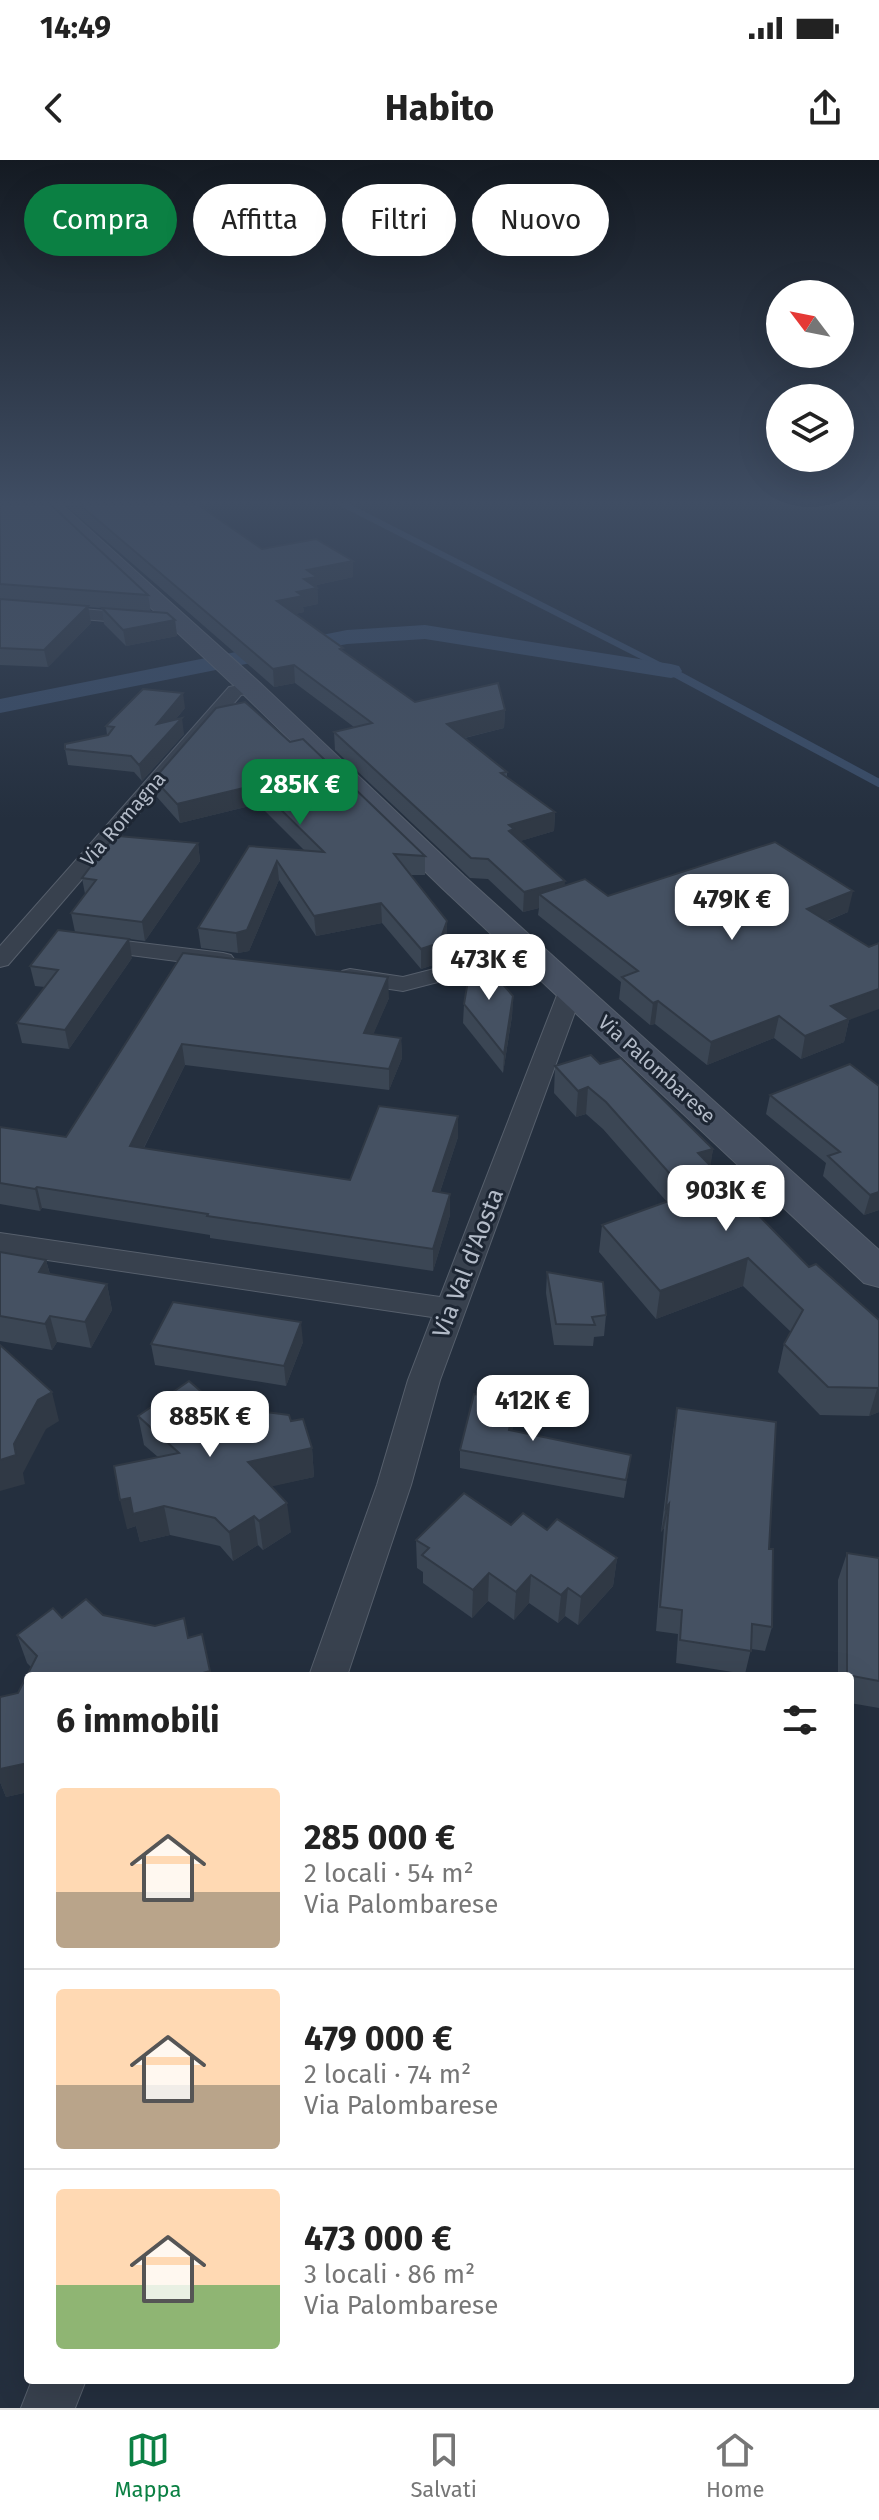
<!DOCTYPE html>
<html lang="it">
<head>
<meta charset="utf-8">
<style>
	:root { --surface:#fff; --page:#f6f6f6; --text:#222; --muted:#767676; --line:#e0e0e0; --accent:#0b8043 }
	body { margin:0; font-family:"Fira Sans",sans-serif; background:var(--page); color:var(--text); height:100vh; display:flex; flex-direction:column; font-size:30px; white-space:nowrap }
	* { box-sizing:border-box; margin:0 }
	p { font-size:26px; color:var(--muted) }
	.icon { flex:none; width:44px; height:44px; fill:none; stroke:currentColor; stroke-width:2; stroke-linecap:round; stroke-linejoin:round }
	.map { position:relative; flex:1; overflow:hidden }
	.drawer { position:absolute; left:24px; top:1512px; width:830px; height:712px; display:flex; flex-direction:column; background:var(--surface); border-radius:8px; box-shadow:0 8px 32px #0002 }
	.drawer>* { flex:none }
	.guide { position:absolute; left:24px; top:24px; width:832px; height:72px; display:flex; gap:16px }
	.needle { width:52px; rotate:302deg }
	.tools { position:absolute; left:766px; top:120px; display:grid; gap:16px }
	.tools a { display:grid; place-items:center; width:88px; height:88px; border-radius:50%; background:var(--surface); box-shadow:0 8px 32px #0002; font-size:40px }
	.price { position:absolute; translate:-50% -68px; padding:0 18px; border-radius:16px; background:#fff; color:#222; font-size:26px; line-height:52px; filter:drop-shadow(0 2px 4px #0008) }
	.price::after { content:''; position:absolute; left:50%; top:48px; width:24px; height:18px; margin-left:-12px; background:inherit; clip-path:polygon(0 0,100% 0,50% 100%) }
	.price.selected { background:var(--accent); color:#fff }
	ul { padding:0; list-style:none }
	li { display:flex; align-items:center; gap:24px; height:200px; padding:0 32px }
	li+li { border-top:2px solid var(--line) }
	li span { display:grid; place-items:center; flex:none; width:224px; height:160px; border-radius:8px; color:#555 }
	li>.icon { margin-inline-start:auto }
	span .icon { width:96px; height:96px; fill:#fffc; stroke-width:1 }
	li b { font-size:34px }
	h2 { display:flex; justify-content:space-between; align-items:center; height:96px; padding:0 32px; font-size:34px }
	.pill { padding:0 28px; border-radius:36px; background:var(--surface); box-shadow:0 8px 32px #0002; font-size:28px; line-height:72px }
	.pill.selected { background:var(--accent); color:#fff }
	.status { display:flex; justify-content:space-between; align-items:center; height:56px; padding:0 40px; background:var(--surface); direction:ltr }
	.status svg { height:22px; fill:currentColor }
	header { display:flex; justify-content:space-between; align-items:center; height:104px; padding:0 32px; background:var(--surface); font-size:36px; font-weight:700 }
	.dock { display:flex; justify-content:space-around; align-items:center; height:112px; border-top:2px solid var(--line); background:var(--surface); font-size:22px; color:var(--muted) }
	.dock a { display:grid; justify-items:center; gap:4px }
	.dock .selected { color:var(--accent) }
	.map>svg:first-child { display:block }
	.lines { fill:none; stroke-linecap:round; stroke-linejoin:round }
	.stream-far1 { stroke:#394c67; stroke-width:6 }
	.stream { stroke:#394c67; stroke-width:8 }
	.canal { fill:#394c67; fill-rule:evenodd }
	.street-casing { stroke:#565f6c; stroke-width:2 }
	.secondary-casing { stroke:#565f6c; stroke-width:2 }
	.street { fill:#38414e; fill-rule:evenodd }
	.secondary { fill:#465061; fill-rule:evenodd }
	.wall { fill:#3b4654 }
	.shaded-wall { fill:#303945 }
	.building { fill:#455162; stroke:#303945; stroke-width:2 }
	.labels { text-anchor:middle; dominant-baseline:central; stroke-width:6; stroke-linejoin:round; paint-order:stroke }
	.far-street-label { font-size:20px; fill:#b4bcc9; stroke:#1d2633 }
	.street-label { font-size:24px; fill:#b4bcc9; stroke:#1d2633 }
</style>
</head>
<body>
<div class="status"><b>14:49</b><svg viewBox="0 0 49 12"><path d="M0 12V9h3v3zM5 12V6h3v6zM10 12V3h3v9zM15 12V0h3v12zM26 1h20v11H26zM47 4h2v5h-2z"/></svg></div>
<header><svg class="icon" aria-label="back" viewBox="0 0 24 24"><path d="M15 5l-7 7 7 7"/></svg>Habito<svg class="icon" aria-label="share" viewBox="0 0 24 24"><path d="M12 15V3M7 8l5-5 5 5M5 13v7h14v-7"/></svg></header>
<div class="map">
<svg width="879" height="2248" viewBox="0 0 879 2248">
	<rect width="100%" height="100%" fill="#242f3e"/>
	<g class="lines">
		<path class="stream-far1" d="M343,344L671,511"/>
		<path class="stream" d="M667,509L879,623"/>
		<path class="canal" d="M425,465L671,504L679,506L682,511L679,516L671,518L425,479L347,484L0,553V539L347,470Z"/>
		<g class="street-casing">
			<g id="street">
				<path d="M0,442L141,454L149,459L141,464L0,452Z"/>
				<path d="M251,523L257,524L260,528L257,532L241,535L8,805L0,807V786L229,527Z"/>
				<path d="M92,777L223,793L231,795L235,800L231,805L223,807L84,789L81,784L84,779Z"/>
				<path d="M531,784L539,786L543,791L539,796L403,831L350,823L342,821L338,816L342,811L350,809L403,817Z"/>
				<path d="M571,823L579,825L583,830L440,1220L411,1325L347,1516H309L377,1325L408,1220L432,1157L0,1093V1073L440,1137L559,830L563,825Z"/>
				<path d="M32,2220H86L75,2248H21Z"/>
			</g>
		</g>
		<g class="secondary-casing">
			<path id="secondary" d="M40,344H61L260,523L464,716L879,1090V1127L864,1123L442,728L242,533Z"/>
		</g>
		<use href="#street" class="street"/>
		<use href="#secondary" class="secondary"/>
	</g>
	<g class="wall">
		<path d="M0,344L148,435L151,452L88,447L91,463L48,507L0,505Z"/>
		<path d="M64,344H197L262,389L353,401V417L317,425L318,444L303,447L304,452L295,454L343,491L415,542L505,550L504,568L465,578L507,612V618L555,652L554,671L520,681L564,726L608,736L848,752L827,761L849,860L844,882L801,899L774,878L707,905L655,864L650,865L619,839L621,822L538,755L539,748L523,752L488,719L470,718L335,590L334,572L354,567L295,523L274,527Z"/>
		<path d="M102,448L175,460L177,476L126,486L104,464Z"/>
		<path d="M185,548L175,560L184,574L142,621L134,612L68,605L65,589L107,575L106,566Z"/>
		<path d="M290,582L425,696V715H410L447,781L439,803L421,809L382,763L316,776L279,720L249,791L238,793L201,788L198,768L249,686L304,690L258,644L180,663L157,637L154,619Z"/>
		<path d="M198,683L200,701L145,781L75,772L71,753L85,734L82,718Z"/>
		<path d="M183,793L389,838L373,874L401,878L402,898L389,930L185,905L144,988L350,1020L458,977L440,1032L450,1034V1055L433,1111L210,1078V1075L42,1048L40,1051L0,1044V967L66,977Z"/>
		<path d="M132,798L69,889L22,883L17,863L45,827L35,826L30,806Z"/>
		<path d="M513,836L512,856L503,913L463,863L464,844Z"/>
		<path d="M600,904L713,989L710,1006L809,1107L879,1160V1252L869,1256L820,1255L778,1212L784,1184L791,1172L743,1126L656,1159L599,1092L602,1065L667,1042L603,969L586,954L576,957L554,933L555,906Z"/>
		<path d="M879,926V1050L864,1055L823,1016L826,1003L766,954L770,935Z"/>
		<path d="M0,1092L46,1100L50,1114L107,1124L112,1150L91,1188L57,1182L52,1190L0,1181Z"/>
		<path d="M547,1112L606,1155L604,1176L594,1177L593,1186L554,1185L546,1133Z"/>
		<path d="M303,1182L286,1226L155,1205L151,1184Z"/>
		<path d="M515,1241L514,1259L512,1271L631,1295L624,1338L460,1308V1290Z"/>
		<path d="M218,1246L291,1261L312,1288L314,1317L271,1326L291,1372L263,1390L258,1385L233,1401L220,1386L170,1375L140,1382L136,1366L127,1369L158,1297L144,1285L138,1256Z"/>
		<path d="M677,1248L769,1389L772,1467L765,1491L751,1489L745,1514L676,1503L678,1474L656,1471L664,1368L661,1372L673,1272Z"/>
		<path d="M511,1365L547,1370L617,1398L613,1426L578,1465L565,1456L558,1463L529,1443L514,1460L488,1441L472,1458L423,1423V1412L417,1408L416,1380Z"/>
		<path d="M847,1393L879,1398V1548L850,1543V1516H838V1420Z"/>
		<path d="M103,1455L188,1478L202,1474L211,1516H28V1632L6,1637L0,1622V1537L18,1533L31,1507L27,1503L17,1475L62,1458Z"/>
	</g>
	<g class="shaded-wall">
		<path d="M353,401V417L317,425L318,444L303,447L304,452L278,458L277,441L297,432L304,419L307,410Z"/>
		<path d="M88,446L91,463L48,507L44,490Z"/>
		<path d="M175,460L177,476L126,486L123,470Z"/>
		<path d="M294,505L295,523L274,527L273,509Z"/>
		<path d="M183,533L185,548L159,579L157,564Z"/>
		<path d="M505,550L504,568L447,582V564Z"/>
		<path d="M182,558L184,574L142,621L139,605Z"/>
		<path d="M256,625L258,644L180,663L177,644Z"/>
		<path d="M555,652L554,671L514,683L508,690L509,665Z"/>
		<path d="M198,683L200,701L145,781L142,762Z"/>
		<path d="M277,701L279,720L249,791L238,793L236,773Z"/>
		<path d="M565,721L564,741L539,734V748L523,752L524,732Z"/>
		<path d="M853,731L848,752L803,770L807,749Z"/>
		<path d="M381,743L382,763L316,776L314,756Z"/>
		<path d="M447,761V781L439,803L421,809V789Z"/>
		<path d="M129,779L132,798L69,889L65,870Z"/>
		<path d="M388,817L389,838L365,894L364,873Z"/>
		<path d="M879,829V849L849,860L844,882L801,899L805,876L831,846Z"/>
		<path d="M513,836L512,856L503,913L504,894Z"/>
		<path d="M658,841L655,864L650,865L653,843Z"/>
		<path d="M779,856L774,878L707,905L711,882Z"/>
		<path d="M401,878L402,898L389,930V909Z"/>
		<path d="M182,884L185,905L134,1007L130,986Z"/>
		<path d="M588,927L586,954L576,957L578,931Z"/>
		<path d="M458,956V977L433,1053V1031Z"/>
		<path d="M713,989L709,1016L698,993Z"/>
		<path d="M37,1027L42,1048L40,1051L35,1029Z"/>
		<path d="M879,1032V1050L864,1055L870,1035Z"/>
		<path d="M450,1034V1055L433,1111V1089Z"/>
		<path d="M748,1098L743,1126L656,1159L660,1131Z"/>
		<path d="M46,1100L53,1126L39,1112Z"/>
		<path d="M107,1124L112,1150L91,1188L85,1162Z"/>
		<path d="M50,1156L57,1182L52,1190L45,1164Z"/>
		<path d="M301,1162L303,1182L286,1226L284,1206Z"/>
		<path d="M879,1228V1252L869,1256L877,1229Z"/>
		<path d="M52,1232L59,1261L46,1269L23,1313L25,1324L0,1331V1300L14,1284L38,1240Z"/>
		<path d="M515,1241L514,1259L508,1288L509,1270Z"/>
		<path d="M312,1288L314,1317L252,1331L248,1302Z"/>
		<path d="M130,1338L164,1346L170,1375L140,1382L136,1366L127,1369L120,1340Z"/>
		<path d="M287,1343L291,1372L263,1390L259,1361Z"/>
		<path d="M669,1344L664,1368L661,1372L666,1348Z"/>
		<path d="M254,1356L258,1385L233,1401L229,1372Z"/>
		<path d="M617,1398L613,1426L578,1465L581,1437Z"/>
		<path d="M489,1413L488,1441L472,1458L473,1430Z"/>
		<path d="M531,1415L529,1443L514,1460L516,1432Z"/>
		<path d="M568,1428L565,1456L558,1463L561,1435Z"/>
		<path d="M210,1511L211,1516H192Z"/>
		<path d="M0,1601L28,1603V1632L6,1637L0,1622Z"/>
	</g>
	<g class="building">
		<path d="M0,344H50L148,435L0,424Z"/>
		<path d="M79,344H197L262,389L316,379L353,401L307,410L317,417L304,419L317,428L297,432L303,436L277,441L343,488L340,489L415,542L498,523L505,550L447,564L507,612L501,613L555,652L509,665L514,669L509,671L565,721L524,732L488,699L471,698L334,572L372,563L294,505L273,509Z"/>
		<path d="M0,439L88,446L44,490L0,488Z"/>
		<path d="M102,448L167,453L175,460L123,470Z"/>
		<path d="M143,529L183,533L157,564L182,558L139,605L131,596L65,589V584L108,575L114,567L106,566Z"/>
		<path d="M245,542L290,582L303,579L425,696L394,694L447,761L439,783L421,789L381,743L314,756L277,701L247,770L236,773L198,768L249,686L324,692L256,625L177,644L154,619L216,548Z"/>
		<path d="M118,676L198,683L142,762L71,753L96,720L82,718L106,686Z"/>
		<path d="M775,682L853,731L807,749L869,787L879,783V829L831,846L849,859L805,876L779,856L711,882L658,841L653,843L622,817L638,811L539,734L585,719L608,736Z"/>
		<path d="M58,770L129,779L65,870L17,863L58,810L30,806Z"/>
		<path d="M183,793L388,817L364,873L401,878L389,909L182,884L130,986L350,1020L379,946L458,956L433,1031L450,1034L433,1089L207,1056L208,1054L37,1027L35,1029L0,1023V967L66,977Z"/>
		<path d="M478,796L513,836L504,894L464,844L472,797Z"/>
		<path d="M591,895L600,904L621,898L713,989L698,993L809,1107L816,1104L879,1160V1228L828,1227L784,1184L803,1150L748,1098L660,1131L602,1065L688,1034L606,942L588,927L578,931L555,906Z"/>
		<path d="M850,904L879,926V1032L870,1035L828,996L840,992L770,935Z"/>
		<path d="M0,1092L46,1100L39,1112L107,1124L85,1162L50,1156L45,1164L0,1156Z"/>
		<path d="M547,1112L603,1122L606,1155L592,1157L595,1165L556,1164Z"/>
		<path d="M173,1142L301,1162L284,1206L151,1184Z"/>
		<path d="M0,1185L52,1232L38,1240L14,1284L16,1295L0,1300Z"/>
		<path d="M189,1221L218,1246L289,1255L291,1261L303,1259L312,1288L248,1302L287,1343L259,1361L254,1356L229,1372L215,1358L164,1346L133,1354L130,1338L120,1340L114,1306L179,1293L138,1256Z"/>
		<path d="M474,1234L515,1241L509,1270L631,1295L626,1320L460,1290Z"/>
		<path d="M677,1248L776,1262L769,1389H773L772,1467L752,1464L751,1491L680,1480L682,1450L660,1447L669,1344L666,1348Z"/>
		<path d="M464,1333L511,1365L523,1353L547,1370L557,1359L617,1398L581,1437L568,1428L561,1435L531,1415L516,1432L489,1413L473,1430L422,1395L429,1388L416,1380Z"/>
		<path d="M847,1393L879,1398V1521L847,1515Z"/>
		<path d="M86,1439L103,1455L155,1466L184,1458L188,1478L202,1474L210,1511L192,1516H28V1603L0,1609V1537L18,1533L37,1496L17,1475L53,1448L62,1458Z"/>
	</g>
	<linearGradient id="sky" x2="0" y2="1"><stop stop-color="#141a22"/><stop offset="0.52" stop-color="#3f4d63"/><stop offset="1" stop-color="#3f4d63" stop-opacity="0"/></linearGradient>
	<rect width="879" height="659" fill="url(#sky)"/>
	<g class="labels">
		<g class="far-street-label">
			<text transform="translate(123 659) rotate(-49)">Via Romagna</text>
			<text transform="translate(657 909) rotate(42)">Via Palombarese</text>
		</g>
		<g class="street-label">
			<text transform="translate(468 1103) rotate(-69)">Via Val d'Aosta</text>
		</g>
	</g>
</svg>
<div class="tools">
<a><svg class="needle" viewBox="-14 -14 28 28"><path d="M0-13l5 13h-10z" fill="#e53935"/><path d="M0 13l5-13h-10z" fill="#767676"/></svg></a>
<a><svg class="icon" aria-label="layers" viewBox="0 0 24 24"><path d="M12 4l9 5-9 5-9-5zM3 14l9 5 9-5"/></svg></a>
</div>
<b class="price selected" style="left:300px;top:667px">285K €</b>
<b class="price" style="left:732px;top:782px">479K €</b>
<b class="price" style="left:489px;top:842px">473K €</b>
<b class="price" style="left:726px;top:1073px">903K €</b>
<b class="price" style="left:533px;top:1283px">412K €</b>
<b class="price" style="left:210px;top:1299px">885K €</b>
<div class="guide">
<a class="pill selected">Compra</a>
<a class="pill">Affitta</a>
<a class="pill">Filtri</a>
<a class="pill">Nuovo</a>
</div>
<section class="drawer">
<h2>6 immobili<svg class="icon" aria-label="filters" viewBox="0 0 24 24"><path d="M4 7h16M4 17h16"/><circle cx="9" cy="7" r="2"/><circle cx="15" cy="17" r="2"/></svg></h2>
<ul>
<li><span style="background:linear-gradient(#ffd9b3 65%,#b9a48a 0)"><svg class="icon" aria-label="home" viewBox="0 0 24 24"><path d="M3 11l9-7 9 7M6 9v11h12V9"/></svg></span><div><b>285 000 €</b><p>2 locali · 54 m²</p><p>Via Palombarese</p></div></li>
<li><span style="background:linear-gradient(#ffd9b3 60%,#b9a48a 0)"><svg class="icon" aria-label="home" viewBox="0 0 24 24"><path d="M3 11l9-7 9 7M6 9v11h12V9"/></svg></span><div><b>479 000 €</b><p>2 locali · 74 m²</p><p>Via Palombarese</p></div></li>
<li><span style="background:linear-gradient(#ffd9b3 60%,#8fb573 0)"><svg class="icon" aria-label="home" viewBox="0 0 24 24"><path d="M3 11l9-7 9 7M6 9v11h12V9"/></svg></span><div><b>473 000 €</b><p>3 locali · 86 m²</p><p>Via Palombarese</p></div></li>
</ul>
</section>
</div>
<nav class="dock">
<a class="selected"><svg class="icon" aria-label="map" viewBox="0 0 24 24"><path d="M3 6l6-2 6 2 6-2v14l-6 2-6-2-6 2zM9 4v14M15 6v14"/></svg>Mappa</a>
<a><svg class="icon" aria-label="saved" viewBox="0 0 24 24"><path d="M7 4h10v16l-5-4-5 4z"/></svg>Salvati</a>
<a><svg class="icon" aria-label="home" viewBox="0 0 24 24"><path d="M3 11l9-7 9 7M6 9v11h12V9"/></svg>Home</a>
</nav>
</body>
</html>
